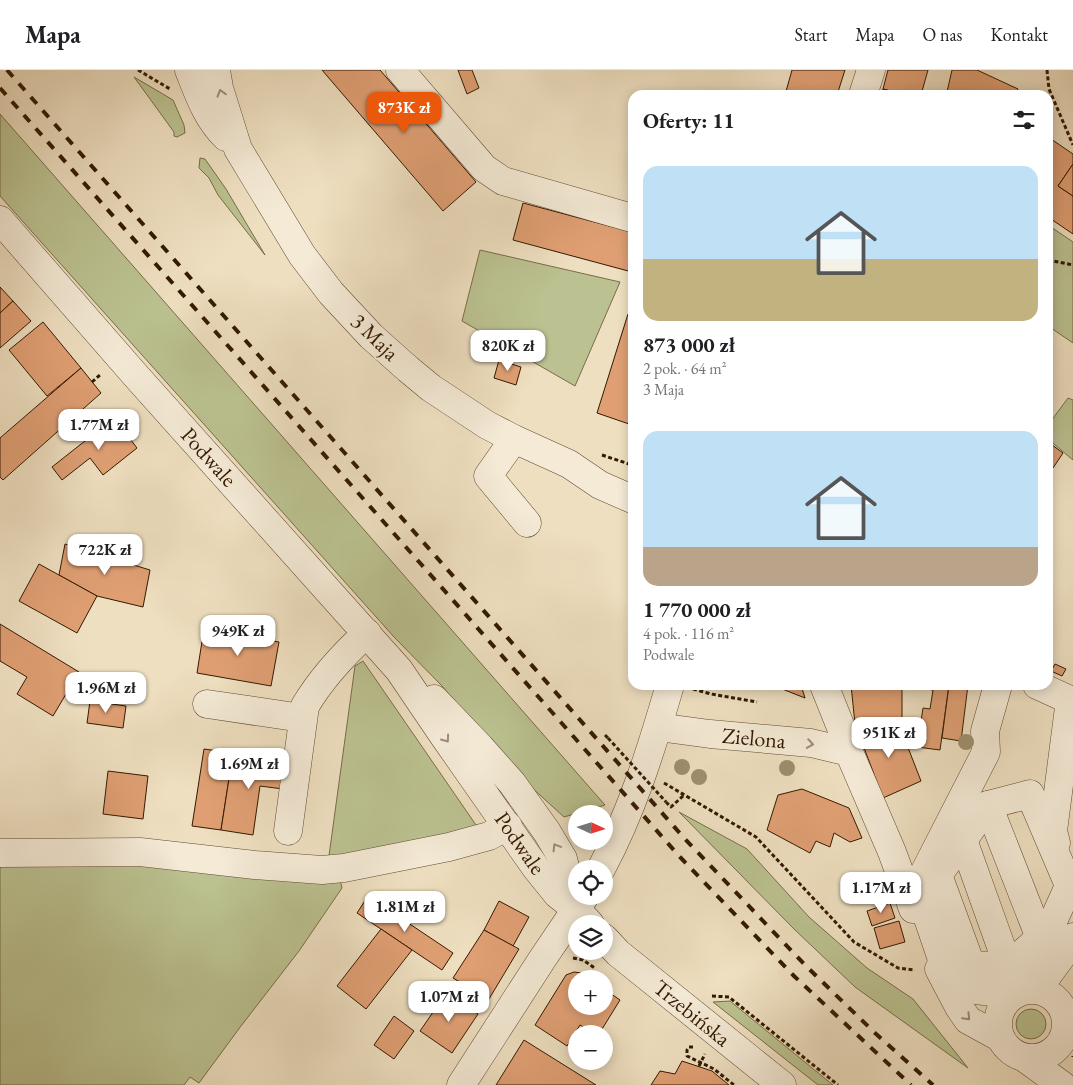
<!DOCTYPE html>
<html lang="pl">
<head>
<meta charset="utf-8">
<style>
	:root { --surface:#fff; --page:#f2f2f2; --text:#202124; --muted:#757577; --line:#e0e0e0; --accent:#ea580c }
	body { margin:0; font-family:"EB Garamond",serif; background:var(--page); color:var(--text); height:100vh; display:flex; flex-direction:column; font-size:19px; white-space:nowrap }
	* { box-sizing:border-box; margin:0 }
	p { font-size:16px; color:var(--muted) }
	.icon { flex:none; width:28px; height:28px; fill:none; stroke:currentColor; stroke-width:2; stroke-linecap:round; stroke-linejoin:round }
	.map { position:relative; flex:1; overflow:hidden }
	.details { position:absolute; left:628px; top:20px; width:425px; height:600px; display:flex; flex-direction:column; background:var(--surface); border-radius:15px; box-shadow:0 2px 12px #0003 }
	.details>* { flex:none }
	.needle { width:32px; rotate:94deg }
	.controls { position:absolute; left:568px; top:735px; display:grid; gap:10px }
	.controls a { display:grid; place-items:center; width:45px; height:45px; border-radius:50%; background:var(--surface); box-shadow:0 2px 12px #0003; font-size:25px }
	.price { position:absolute; translate:-50% -42px; padding:0 11px; border-radius:10px; background:#fff; color:#222; font-size:16px; line-height:32px; filter:drop-shadow(0 1px 2px #0008) }
	.price::after { content:''; position:absolute; left:50%; top:30px; width:15px; height:11px; margin-left:-8px; background:inherit; clip-path:polygon(0 0,100% 0,50% 100%) }
	.price.current { background:var(--accent); color:#fff }
	ul { padding:0; list-style:none }
	li { display:grid; align-content:center; gap:10px; height:265px; padding:0 15px }
	li span { display:grid; place-items:center; height:155px; border-radius:15px; color:#555 }
	li>.icon { margin-inline-start:auto }
	span .icon { width:90px; height:90px; fill:#fffc; stroke-width:1 }
	li b { font-size:21px }
	h2 { display:flex; justify-content:space-between; align-items:center; height:60px; padding:0 15px; font-size:21px }
	header { display:flex; align-items:center; gap:30px; box-sizing:border-box; height:70px; padding:0 25px; background:var(--surface); border-bottom:1px solid var(--line) }
	header strong { font-size:24px }
	nav { display:flex; gap:28px; margin-inline-start:auto; font-size:18px }
	.map>svg:first-child { display:block }
	.green { fill:#bbc190; stroke:#786d48 }
	.building { fill:#df9f73; stroke:#341900 }
	.lines { fill:none; stroke-linecap:round; stroke-linejoin:round }
	.minor-casing { stroke:#624a30; stroke-width:29 }
	.path { stroke:#341900; stroke-width:3; stroke-dasharray:4 2.5; stroke-linecap:butt }
	.minor { stroke:#f4ead6; stroke-width:28 }
	.rail { stroke:#341900; stroke-width:4; stroke-dasharray:9 9; stroke-linecap:butt }
	.path-bridge { stroke:#341900; stroke-width:3; stroke-dasharray:4 2.5; stroke-linecap:butt }
	.tree { fill:#9e8e6e }
	.oneway { stroke:#9e8c76 }
	.labels { text-anchor:middle; dominant-baseline:central; stroke-width:4; stroke-linejoin:round; paint-order:stroke }
	.street-label { font-size:22px; fill:#341900; stroke:#f4ead6 }
</style>
</head>
<body>
<header>
<strong>Mapa</strong>
<nav><a>Start</a><a>Mapa</a><a>O nas</a><a>Kontakt</a></nav>
</header>
<div class="map">
<svg width="1073" height="1015" viewBox="0 0 1073 1015">
	<rect width="100%" height="100%" fill="#eedfc0"/>
	<filter id="stains"><feTurbulence type="fractalNoise" baseFrequency=".004" numOctaves="4"/><feColorMatrix values="0 0 0 0 .2 0 0 0 0 .09 0 0 0 0 .02 0 0 0 .5 -.17"/></filter>
	<radialGradient id="worn" r=".72"><stop offset=".6" stop-color="#630" stop-opacity="0"/><stop offset="1" stop-color="#630" stop-opacity=".3"/></radialGradient>
	<g class="green">
		<path d="M134,7L173,30L184,55L185,63L177,67L174,66V62Z"/>
		<path d="M0,44L605,735L564,747L518,705L442,616L394,567L0,126Z"/>
		<path d="M200,88L205,89L226,119L265,185L218,125L209,108L199,98Z"/>
		<path d="M1048,155L1073,172V273L1048,256Z"/>
		<path d="M480,180L620,212L575,316L462,251Z"/>
		<path d="M1068,328L1073,330V390L1048,369V355Z"/>
		<path d="M363,591L476,755L444,771L328,793L355,596Z"/>
		<path d="M679,742L747,779L809,847L867,898L913,929L968,998L855,917L794,859Z"/>
		<path d="M0,786L339,805L342,818L299,881L241,956L199,1013L190,1007L184,1015H0Z"/>
		<path d="M730,931L833,1015H818L713,932Z"/>
		<circle cx="1031" cy="954" r="15"/>
	</g>
	<g class="building">
		<path d="M322,0H380L476,112L443,141Z"/>
		<path d="M458,0H472L479,18L467,24Z"/>
		<path d="M792,0H845L837,25H785Z"/>
		<path d="M888,0H928L921,25H905L883,19Z"/>
		<path d="M952,0H977L1018,19L1015,25H955L947,22Z"/>
		<path d="M883,19L905,25H881Z"/>
		<path d="M1048,67L1073,84V94L1058,116L1073,126V164L1048,147Z"/>
		<path d="M1073,94V126L1058,116Z"/>
		<path d="M523,133L632,162V202L513,170Z"/>
		<path d="M0,217L13,231L0,243Z"/>
		<path d="M13,231L31,251L0,278V243Z"/>
		<path d="M628,244L632,245V355L597,343Z"/>
		<path d="M43,252L81,298L47,326L9,280Z"/>
		<path d="M499,290L521,297L516,315L494,308Z"/>
		<path d="M81,298L101,323L3,410L0,407V368Z"/>
		<path d="M114,348L137,378L103,405L90,388L62,410L52,397Z"/>
		<path d="M1048,372L1063,383L1053,398L1048,395Z"/>
		<path d="M65,474L150,500L143,537L97,526L59,505Z"/>
		<path d="M39,494L97,526L77,563L19,531Z"/>
		<path d="M0,554L79,602L53,646L17,624L27,607L0,591Z"/>
		<path d="M204,559L279,572L271,616L197,603Z"/>
		<path d="M1055,594L1066,599L1062,606L1051,601Z"/>
		<path d="M772,615H801L805,628Z"/>
		<path d="M851,615H902V662L855,654Z"/>
		<path d="M902,615H949L940,680L917,677L923,638L930,639L933,620Z"/>
		<path d="M949,615H968L961,671L942,668Z"/>
		<path d="M90,631L126,636L123,658L87,653Z"/>
		<path d="M855,654L902,662L921,711L883,728Z"/>
		<path d="M204,679L233,683L221,760L192,756Z"/>
		<path d="M233,683L286,691L283,719L260,716L253,765L221,760Z"/>
		<path d="M108,701L148,706L143,749L103,744Z"/>
		<path d="M802,719L849,738L862,768L850,772L834,763L830,777L816,771L810,783L767,760L778,725Z"/>
		<path d="M368,826L453,883L442,900L357,843Z"/>
		<path d="M499,831L529,847L513,876L484,860Z"/>
		<path d="M890,833L895,848L872,856L867,841Z"/>
		<path d="M899,851L905,872L880,879L874,858Z"/>
		<path d="M381,859L412,880L366,939L337,916Z"/>
		<path d="M484,860L519,879L489,929L453,908Z"/>
		<path d="M574,902L582,903L590,909H576V936H604V919L620,930L599,964H594L580,955L567,976L535,955L566,905Z"/>
		<path d="M447,922L478,944L452,983L420,961Z"/>
		<path d="M394,946L414,961L394,989L374,975Z"/>
		<path d="M524,970L596,1015H496Z"/>
		<path d="M682,991L712,1001L729,1015H651L660,1001L675,1004Z"/>
	</g>
	<g class="lines">
		<g class="minor-casing">
			<g id="minor">
				<path d="M189,0C199,25 207,49 226,67"/>
				<path d="M216,0L219,18L238,79L302,185L331,223L371,266L408,299L431,318L487,355L514,369L569,394L600,415L632,429"/>
				<path d="M400,0L484,98L503,111L632,148"/>
				<path d="M863,25L871,0"/>
				<path d="M0,150L137,307L399,600L443,665L536,798L557,824L576,839L590,854"/>
				<path d="M514,369L488,406L527,453"/>
				<path d="M824,615L844,665L849,682L892,782L913,839"/>
				<path d="M998,615L985,661L986,682L920,811L916,813L948,907L975,920L997,923L1017,914L1045,869L1073,807"/>
				<path d="M1037,615L1070,630L1053,761L1056,773"/>
				<path d="M434,629L480,677L512,713L547,762L563,789L576,839"/>
				<path d="M207,634L302,648"/>
				<path d="M658,657L710,664L811,673L849,682"/>
				<path d="M988,735L1040,868"/>
				<path d="M288,761L305,636C321,609 344,584 367,563"/>
				<path d="M963,770L1008,896V913"/>
				<path d="M0,783L140,782L255,795L322,800L344,798L449,777L489,766L508,756"/>
				<path d="M601,799C632,742 652,677 670,615"/>
				<path d="M604,868L618,883L782,1015"/>
				<path d="M1034,873L1008,896L971,895L938,805L988,735L1030,724L1068,813L1073,814"/>
				<path d="M939,899L959,937L968,950L999,967"/>
				<circle cx="1032" cy="954" r="34"/>
				<path d="M1037,920L1067,879L1073,867"/>
				<path d="M1026,989L1062,1015"/>
				<path d="M461,1015L543,888L585,826"/>
			</g>
		</g>
		<g class="path">
			<path d="M138,0L170,19"/>
			<path d="M1047,0L1049,19L1073,75"/>
			<path d="M1048,190L1073,195"/>
			<path d="M92,312L101,304"/>
			<path d="M602,385L632,395"/>
			<path d="M693,619L711,624L757,632"/>
			<path d="M605,665L608,668"/>
			<path d="M664,713L756,767L854,872L898,898L915,900"/>
			<path d="M666,732L671,737L684,725"/>
			<path d="M573,888L583,890L596,899"/>
			<path d="M712,926L729,927L838,1015"/>
			<path d="M693,977H689L687,980V986L714,999L734,1015"/>
			<path d="M1073,986V987"/>
			<path d="M699,996L705,984"/>
		</g>
		<use href="#minor" class="minor"/>
		<g class="rail">
			<path d="M7,0L685,769L806,896L875,963L933,1015"/>
			<path d="M0,18L680,787L794,906L911,1015"/>
		</g>
		<path class="path-bridge" d="M608,668L666,732"/>
	</g>
	<g class="tree">
		<circle cx="966" cy="672" r="8"/>
		<circle cx="682" cy="697" r="8"/>
		<circle cx="787" cy="698" r="8"/>
		<circle cx="699" cy="707" r="8"/>
	</g>
	<defs><path id="oneway-chevron" d="M-2-3.5L2.5 0L-2 3.5" fill="none" stroke-width="1.6" stroke-linecap="round" stroke-linejoin="round" transform="scale(1.25)"/></defs>
	<g class="oneway">
		<use href="#oneway-chevron" transform="translate(221 23) rotate(-106)"/>
		<use href="#oneway-chevron" transform="translate(446 669) rotate(54)"/>
		<use href="#oneway-chevron" transform="translate(810 674) rotate(9)"/>
		<use href="#oneway-chevron" transform="translate(556 777) rotate(-121)"/>
		<use href="#oneway-chevron" transform="translate(967 947) rotate(46)"/>
	</g>
	<g class="labels">
		<g class="street-label">
			<text transform="translate(375 267) rotate(44)">3 Maja</text>
			<text transform="translate(209 387) rotate(48)">Podwale</text>
			<text transform="translate(754 668) rotate(5)">Zielona</text>
			<text transform="translate(520 773) rotate(55)">Podwale</text>
			<text transform="translate(692 943) rotate(39)">Trzebińska</text>
		</g>
	</g>
	<rect width="100%" height="100%" filter="url(#stains)"/>
	<rect width="100%" height="100%" fill="url(#worn)"/>
</svg>
<div class="controls">
<a><svg class="needle" viewBox="-14 -14 28 28"><path d="M0-13l5 13h-10z" fill="#e53935"/><path d="M0 13l5-13h-10z" fill="#757577"/></svg></a>
<a><svg class="icon" aria-label="locate" viewBox="0 0 24 24"><circle cx="12" cy="12" r="6"/><path d="M12 2v4M12 18v4M2 12h4M18 12h4"/></svg></a>
<a><svg class="icon" aria-label="layers" viewBox="0 0 24 24"><path d="M12 4l9 5-9 5-9-5zM3 14l9 5 9-5"/></svg></a>
<a>+</a>
<a>−</a>
</div>
<b class="price current" style="left:404px;top:64px">873K zł</b>
<b class="price" style="left:508px;top:302px">820K zł</b>
<b class="price" style="left:99px;top:381px">1.77M zł</b>
<b class="price" style="left:105px;top:506px">722K zł</b>
<b class="price" style="left:238px;top:587px">949K zł</b>
<b class="price" style="left:106px;top:644px">1.96M zł</b>
<b class="price" style="left:889px;top:689px">951K zł</b>
<b class="price" style="left:249px;top:720px">1.69M zł</b>
<b class="price" style="left:881px;top:844px">1.17M zł</b>
<b class="price" style="left:405px;top:863px">1.81M zł</b>
<b class="price" style="left:449px;top:953px">1.07M zł</b>
<section class="details">
<h2>Oferty: 11<svg class="icon" aria-label="filters" viewBox="0 0 24 24"><path d="M4 7h16M4 17h16"/><circle cx="9" cy="7" r="2"/><circle cx="15" cy="17" r="2"/></svg></h2>
<ul>
<li><span style="background:linear-gradient(#bfe0f5 60%,#c2b280 0)"><svg class="icon" aria-label="home" viewBox="0 0 24 24"><path d="M3 11l9-7 9 7M6 9v11h12V9"/></svg></span><div><b>873 000 zł</b><p>2 pok. · 64 m²</p><p>3 Maja</p></div></li>
<li><span style="background:linear-gradient(#bfe0f5 75%,#b9a48a 0)"><svg class="icon" aria-label="home" viewBox="0 0 24 24"><path d="M3 11l9-7 9 7M6 9v11h12V9"/></svg></span><div><b>1 770 000 zł</b><p>4 pok. · 116 m²</p><p>Podwale</p></div></li>
</ul>
</section>
</div>
</body>
</html>
